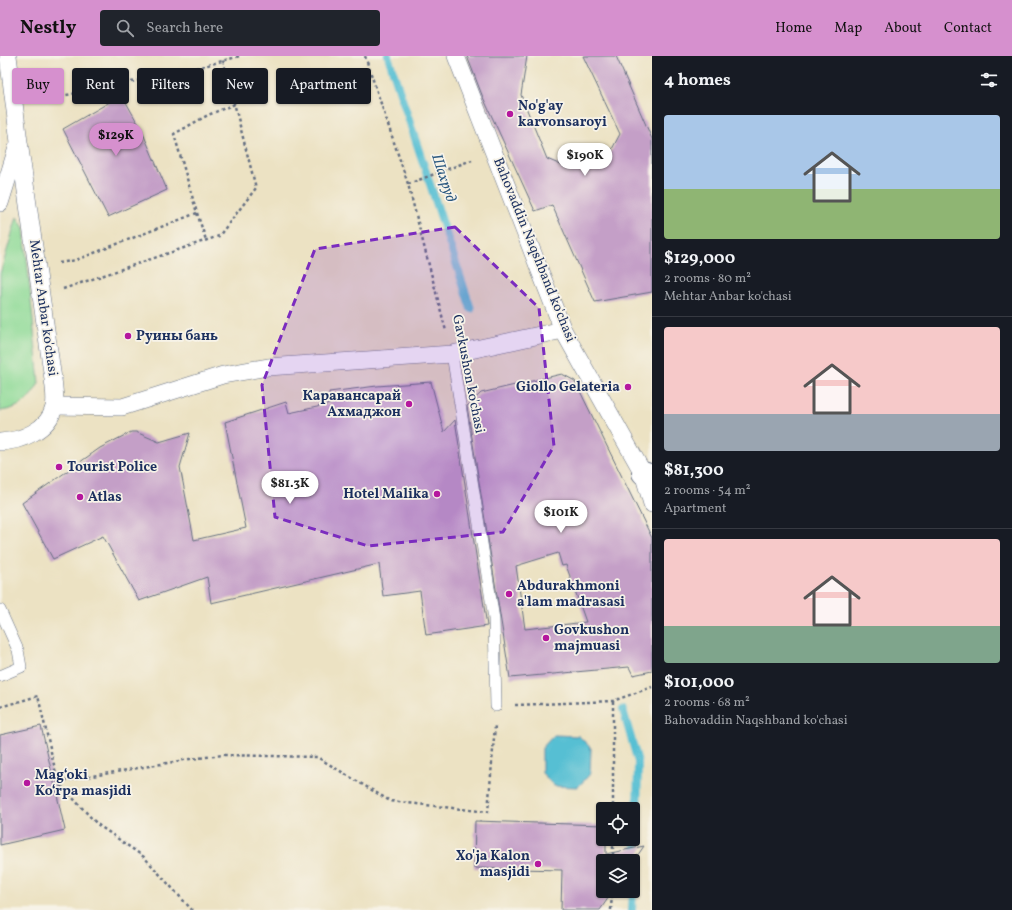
<!DOCTYPE html>
<html lang="en">
<head>
<meta charset="utf-8">
<style>
	:root { --surface:#171b24; --page:#20242c; --text:#f1f3f6; --muted:#9ea1a6; --line:#363941; --accent:#d690ce }
	body { margin:0; font-family:Vollkorn,serif; background:var(--page); color:var(--text); height:100vh; display:flex; flex-direction:column; font-size:15px; white-space:nowrap }
	* { box-sizing:border-box; margin:0 }
	p { font-size:13px; color:var(--muted) }
	.icon { flex:none; width:22px; height:22px; fill:none; stroke:currentColor; stroke-width:2; stroke-linecap:round; stroke-linejoin:round }
	.map { position:relative; flex:1; overflow:hidden }
	.side { display:flex; flex-direction:column; background:var(--surface); width:360px }
	.side>* { flex:none }
	.banner { position:absolute; left:12px; top:12px; width:380px; height:36px; display:flex; gap:8px }
	.tools { position:absolute; left:596px; top:746px; display:grid; gap:8px }
	.tools a { display:grid; place-items:center; width:44px; height:44px; border-radius:4px; background:var(--surface); box-shadow:0 1px 3px #0004; font-size:20px }
	.price { position:absolute; translate:-50% -34px; padding:0 9px; border-radius:14px; background:#fff; color:#222; font-size:13px; line-height:26px; filter:drop-shadow(0 1px 2px #0008) }
	.price::after { content:''; position:absolute; left:50%; top:24px; width:12px; height:9px; margin-left:-6px; background:inherit; clip-path:polygon(0 0,100% 0,50% 100%) }
	.price.on { background:var(--accent); color:#111 }
	ul { padding:0; list-style:none }
	li { display:grid; align-content:center; gap:8px; height:212px; padding:0 12px }
	li+li { border-top:1px solid var(--line) }
	li span { display:grid; place-items:center; height:124px; border-radius:4px; color:#555 }
	li>.icon { margin-inline-start:auto }
	span .icon { width:72px; height:72px; fill:#fffc; stroke-width:1 }
	li b { font-size:17px }
	h2 { display:flex; justify-content:space-between; align-items:center; height:48px; padding:0 12px; font-size:17px }
	.pill { padding:0 14px; border-radius:4px; background:var(--surface); box-shadow:0 1px 3px #0004; font-size:14px; line-height:36px }
	.pill.on { background:var(--accent); color:#111 }
	header { display:flex; align-items:center; gap:24px; box-sizing:border-box; height:56px; padding:0 20px; background:var(--accent); color:#111 }
	header strong { font-size:19px }
	nav { display:flex; gap:22px; margin-inline-start:auto; font-size:14px }
	.search { width:280px; height:36px; background:var(--page); display:flex; align-items:center; gap:10px; box-sizing:border-box; padding:0 14px; border-radius:4px; color:var(--muted); font-size:15px }
	main { display:flex; flex:1; min-height:0 }
	.map>svg:first-child { display:block }
	.green { fill:#8eda96; stroke:#54847a }
	.water { fill:#56bfd3; stroke:#387798 }
	.lines { fill:none; stroke-linecap:round; stroke-linejoin:round }
	.stream { stroke:#56bfd3; stroke-width:8 }
	.building { fill:#c49fc7; fill-rule:evenodd }
	.service-casing { stroke:#646e81; stroke-width:12 }
	.pedestrian-casing { stroke:#646e81; stroke-width:18 }
	.minor-casing { stroke:#646e81; stroke-width:24 }
	.path { stroke:#646e81; stroke-width:2.5; stroke-dasharray:3 3; stroke-linecap:butt }
	.service { stroke:#fff; stroke-width:11 }
	.pedestrian { stroke:#fff; stroke-width:17 }
	.minor { stroke:#fff; stroke-width:22 }
	.marked { fill:#7b2cbf; fill-opacity:0.2; stroke:#7b2cbf; stroke-width:3; stroke-dasharray:8 5; stroke-linejoin:round }
	.poi-dot { fill:#b5179e; stroke:#f7f3e8; stroke-width:1.5 }
	.labels { text-anchor:middle; dominant-baseline:central; stroke-width:3.5; stroke-linejoin:round; paint-order:stroke }
	.poi-label { font-size:14px; font-weight:bold; fill:#1b2f5e; stroke:#f7f3e8; text-anchor:start }
	.street-label { font-size:14px; fill:#1b2f5e; stroke:#f7f3e8 }
	.water-label { font-size:15px; font-style:italic; fill:#2d5a81; stroke:#f7f3e8 }
</style>
</head>
<body>
<header>
<strong>Nestly</strong>
<div class="search"><svg class="icon" aria-label="search" viewBox="0 0 24 24"><circle cx="10" cy="10" r="6"/><path d="M15 15l6 6"/></svg>Search here</div>
<nav><a>Home</a><a>Map</a><a>About</a><a>Contact</a></nav>
</header>
<main>
<div class="map">
<svg width="652" height="854" viewBox="0 0 652 854">
	<rect width="100%" height="100%" fill="#f7f3e8"/>
	<filter id="ink" filterUnits="userSpaceOnUse"><feTurbulence type="fractalNoise" baseFrequency=".025" numOctaves="2"/><feDisplacementMap in="SourceGraphic" scale="8" xChannelSelector="R" yChannelSelector="G"/><feConvolveMatrix kernelMatrix="1 2 1 2 8 2 1 2 1" color-interpolation-filters="sRGB"/></filter>
	<filter id="wash" filterUnits="userSpaceOnUse"><feTurbulence type="fractalNoise" baseFrequency=".012" numOctaves="4" result="noise"/><feDisplacementMap in="SourceGraphic" scale="16" xChannelSelector="R" yChannelSelector="G"/><feGaussianBlur stdDeviation="0.9" result="paint"/><feColorMatrix in="noise" values="0 0 0 0 0 0 0 0 0 0 0 0 0 0 0 0 0 1.4 0 .05"/><feComposite in="paint" operator="in"/></filter>
	<g filter="url(#wash)">
		<rect width="100%" height="100%" fill="#ece2c3"/>
		<path class="green" d="M17,161L24,172L39,327C30,344 19,353 0,355V218Z"/>
		<path class="water" d="M554,679L579,680L591,692L590,718L578,731L554,730L542,717V692Z"/>
		<g class="lines">
			<g class="stream">
				<path d="M388,0L471,253"/>
				<path d="M623,654L638,706L637,763L633,834"/>
				<path d="M632,854L633,835"/>
			</g>
		</g>
		<g id="blocks">
			<g class="building">
				<path d="M467,0H527L521,39L547,103L568,112L611,95L620,78L583,0H616L652,83V236L595,246L552,149L535,155L482,39Z"/>
				<path d="M122,39L142,75L167,134L108,161L63,73Z"/>
				<path d="M562,318L575,325L652,482V615L633,619L629,611L510,622L467,350L481,337ZM558,497L562,510L566,509L586,566L525,573L516,510Z"/>
				<path d="M431,326L444,376L455,364L487,570L426,579L420,535L383,540L379,508L211,547L207,521L139,545L103,480L53,503L22,447L100,392L131,376H136L159,386L190,377L180,411L194,484L246,472L225,366L286,346L289,357L331,348L329,336L377,330Z"/>
				<path d="M41,670L65,774L0,789V679Z"/>
				<path d="M475,765L603,769V783H606V798L644,790L633,806L603,805V835H613L600,854H561L562,814L474,812Z"/>
			</g>
		</g>
	</g>
	<g filter="url(#ink)">
		<use href="#blocks" fill-opacity="0" stroke="#646e81" stroke-width="1"/>
		<g class="lines">
			<g class="service-casing">
				<g id="service">
					<path d="M452,298L494,563L496,650"/>
					<path d="M0,554L18,594L21,611L0,620"/>
				</g>
			</g>
			<g class="pedestrian-casing">
				<g id="pedestrian">
					<path d="M456,0L563,274L643,417L652,448"/>
					<path d="M0,147L17,92"/>
					<path d="M55,350L122,351L223,319L268,311L452,298L563,274"/>
					<path d="M0,386C21,385 49,374 54,351C56,343 54,332 53,323L19,86L8,0"/>
				</g>
			</g>
			<g class="minor-casing">
				<path id="minor" d="M643,417L652,420"/>
			</g>
			<g class="path">
				<path d="M365,0L408,128L446,275"/>
				<path d="M37,45L186,15L240,0"/>
				<path d="M408,128L472,104"/>
				<path d="M197,157L206,184"/>
				<path d="M59,207L76,204L197,157L174,78L208,59L235,48"/>
				<path d="M63,233L219,180L256,132L223,4"/>
				<path d="M613,645V753"/>
				<path d="M515,649L613,645L652,631"/>
				<path d="M0,651L38,640L58,726L97,768L144,801L192,854"/>
				<path d="M58,726L190,703L223,699L317,701L390,745L488,756L495,669"/>
				<path d="M613,805V783"/>
				<path d="M611,854L612,835"/>
			</g>
			<use href="#service" class="service"/>
			<use href="#pedestrian" class="pedestrian"/>
			<use href="#minor" class="minor"/>
		</g>
	</g>
	<path class="marked" d="M455,171L539,252L554,390L503,476L368,490L275,461L262,329L315,193Z"/>
	<g class="poi-dot">
		<circle cx="510" cy="58" r="4"/>
		<circle cx="128" cy="280" r="4"/>
		<circle cx="628" cy="331" r="4"/>
		<circle cx="409" cy="348" r="4"/>
		<circle cx="59" cy="411" r="4"/>
		<circle cx="437" cy="438" r="4"/>
		<circle cx="80" cy="441" r="4"/>
		<circle cx="509" cy="538" r="4"/>
		<circle cx="546" cy="582" r="4"/>
		<circle cx="27" cy="727" r="4"/>
		<circle cx="538" cy="808" r="4"/>
	</g>
	<g class="labels">
		<g class="poi-label">
			<text x="518" y="50">No'g'ay<tspan x="518" dy="16">karvonsaroyi</tspan></text>
			<text x="136" y="280">Руины бань</text>
			<text x="620" y="331" text-anchor="end">Giollo Gelateria</text>
			<text x="401" y="340" text-anchor="end">Каравансарай<tspan x="401" dy="16">Ахмаджон</tspan></text>
			<text x="67" y="411">Tourist Police</text>
			<text x="429" y="438" text-anchor="end">Hotel Malika</text>
			<text x="88" y="441">Atlas</text>
			<text x="517" y="530">Abdurakhmoni<tspan x="517" dy="16">a'lam madrasasi</tspan></text>
			<text x="554" y="574">Govkushon<tspan x="554" dy="16">majmuasi</tspan></text>
			<text x="35" y="719">Magʻoki<tspan x="35" dy="16">Koʻrpa masjidi</tspan></text>
			<text x="530" y="800" text-anchor="end">Xo'ja Kalon<tspan x="530" dy="16">masjidi</tspan></text>
		</g>
		<g class="street-label">
			<text transform="translate(534 194) rotate(68)">Bahovaddin Naqshband ko'chasi</text>
			<text transform="translate(43 252) rotate(82)">Mehtar Anbar ko'chasi</text>
			<text transform="translate(468 318) rotate(79)">Gavkushon ko'chasi</text>
		</g>
		<g class="water-label">
			<text transform="translate(443 122) rotate(72)">Шахруд</text>
		</g>
	</g>
</svg>
<div class="tools">
<a><svg class="icon" aria-label="locate" viewBox="0 0 24 24"><circle cx="12" cy="12" r="6"/><path d="M12 2v4M12 18v4M2 12h4M18 12h4"/></svg></a>
<a><svg class="icon" aria-label="layers" viewBox="0 0 24 24"><path d="M12 4l9 5-9 5-9-5zM3 14l9 5 9-5"/></svg></a>
</div>
<b class="price on" style="left:116px;top:101px">$129K</b>
<b class="price" style="left:585px;top:121px">$190K</b>
<b class="price" style="left:290px;top:449px">$81.3K</b>
<b class="price" style="left:561px;top:478px">$101K</b>
<div class="banner">
<a class="pill on">Buy</a>
<a class="pill">Rent</a>
<a class="pill">Filters</a>
<a class="pill">New</a>
<a class="pill">Apartment</a>
</div>
</div>
<section class="side">
<h2>4 homes<svg class="icon" aria-label="filters" viewBox="0 0 24 24"><path d="M4 7h16M4 17h16"/><circle cx="9" cy="7" r="2"/><circle cx="15" cy="17" r="2"/></svg></h2>
<ul>
<li><span style="background:linear-gradient(#a9c7e8 60%,#8fb573 0)"><svg class="icon" aria-label="home" viewBox="0 0 24 24"><path d="M3 11l9-7 9 7M6 9v11h12V9"/></svg></span><div><b>$129,000</b><p>2 rooms · 80 m²</p><p>Mehtar Anbar ko'chasi</p></div></li>
<li><span style="background:linear-gradient(#f6c9c9 70%,#9aa5b1 0)"><svg class="icon" aria-label="home" viewBox="0 0 24 24"><path d="M3 11l9-7 9 7M6 9v11h12V9"/></svg></span><div><b>$81,300</b><p>2 rooms · 54 m²</p><p>Apartment</p></div></li>
<li><span style="background:linear-gradient(#f6c9c9 70%,#7fa58c 0)"><svg class="icon" aria-label="home" viewBox="0 0 24 24"><path d="M3 11l9-7 9 7M6 9v11h12V9"/></svg></span><div><b>$101,000</b><p>2 rooms · 68 m²</p><p>Bahovaddin Naqshband ko'chasi</p></div></li>
</ul>
</section>
</main>
</body>
</html>
